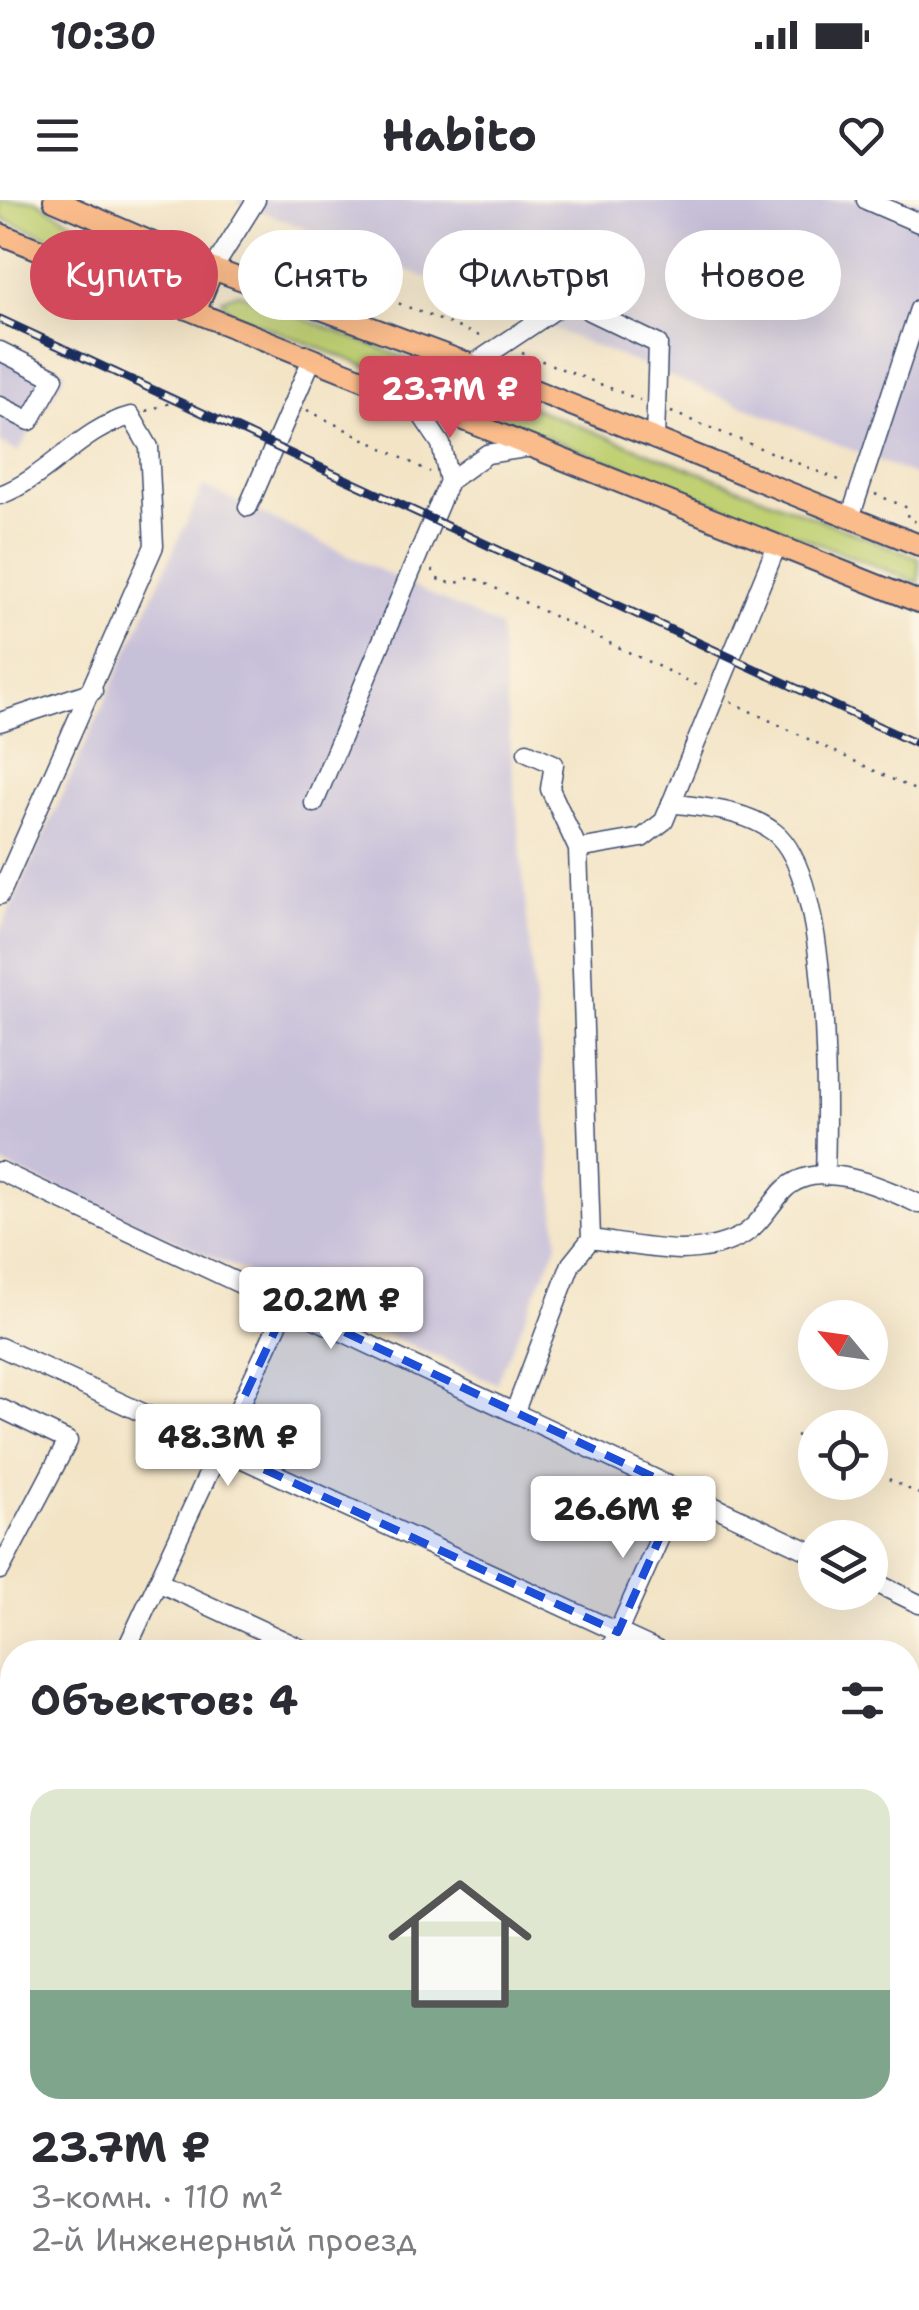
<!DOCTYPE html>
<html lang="ru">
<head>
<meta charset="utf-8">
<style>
	:root { --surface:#fff; --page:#f7f7f7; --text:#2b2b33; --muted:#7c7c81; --accent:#d1495b }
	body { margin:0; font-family:"Shantell Sans",sans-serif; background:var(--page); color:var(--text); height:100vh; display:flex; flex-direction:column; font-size:38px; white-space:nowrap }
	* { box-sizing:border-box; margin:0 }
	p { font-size:32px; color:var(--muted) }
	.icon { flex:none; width:55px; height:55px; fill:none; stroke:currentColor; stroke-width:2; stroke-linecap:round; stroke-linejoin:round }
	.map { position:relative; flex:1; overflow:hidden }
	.details { position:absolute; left:0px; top:1440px; width:920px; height:670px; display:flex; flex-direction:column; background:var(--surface); border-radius:40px 40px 0 0; box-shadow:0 10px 40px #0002 }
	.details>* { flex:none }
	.hud { position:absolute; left:30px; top:30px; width:860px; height:90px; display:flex; gap:20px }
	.needle { width:65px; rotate:299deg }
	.controls { position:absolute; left:798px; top:1100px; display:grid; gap:20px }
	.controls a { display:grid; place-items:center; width:90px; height:90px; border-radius:50%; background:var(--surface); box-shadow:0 10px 40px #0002; font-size:50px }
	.price { position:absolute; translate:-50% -85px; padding:0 22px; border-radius:10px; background:#fff; color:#222; font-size:32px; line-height:65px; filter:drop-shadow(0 2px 5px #0008) }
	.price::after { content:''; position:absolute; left:50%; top:60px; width:30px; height:22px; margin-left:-15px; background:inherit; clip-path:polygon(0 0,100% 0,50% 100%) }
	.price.current { background:var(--accent); color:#fff }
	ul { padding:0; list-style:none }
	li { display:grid; align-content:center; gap:20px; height:530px; padding:0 30px }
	li span { display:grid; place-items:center; height:310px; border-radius:30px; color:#555 }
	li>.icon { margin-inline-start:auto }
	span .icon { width:180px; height:180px; fill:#fffc; stroke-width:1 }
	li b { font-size:42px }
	h2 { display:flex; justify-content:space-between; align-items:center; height:120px; padding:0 30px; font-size:42px }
	.chip { padding:0 35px; border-radius:45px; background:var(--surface); box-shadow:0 10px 40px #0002; font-size:35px; line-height:90px }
	.chip.current { background:var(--accent); color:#fff }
	.status { display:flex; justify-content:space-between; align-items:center; height:70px; padding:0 50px; background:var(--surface); direction:ltr }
	.status svg { height:28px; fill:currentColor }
	header { display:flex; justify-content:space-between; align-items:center; height:130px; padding:0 30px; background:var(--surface); font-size:45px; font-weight:700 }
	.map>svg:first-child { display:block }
	.industrial { fill:#c7c0d9 }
	.green { fill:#c0d073; stroke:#6e8068; stroke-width:2.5 }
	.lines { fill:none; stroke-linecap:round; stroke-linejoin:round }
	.minor-casing { stroke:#3b4a6e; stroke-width:21 }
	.major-casing { stroke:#3b4a6e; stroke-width:24 }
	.path { stroke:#3b4a6e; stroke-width:2.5; stroke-dasharray:2.5 8; stroke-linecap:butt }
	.minor { stroke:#fff; stroke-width:18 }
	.major { stroke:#fabc8b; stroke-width:20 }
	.rail-casing { stroke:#1b2f5e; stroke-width:9 }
	.rail { stroke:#fcf5e5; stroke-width:5; stroke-dasharray:15; stroke-linecap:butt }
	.marked { fill:#1d4ed8; fill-opacity:0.2; stroke:#1d4ed8; stroke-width:8; stroke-dasharray:20 12; stroke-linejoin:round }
</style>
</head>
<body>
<div class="status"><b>10:30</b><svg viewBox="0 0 49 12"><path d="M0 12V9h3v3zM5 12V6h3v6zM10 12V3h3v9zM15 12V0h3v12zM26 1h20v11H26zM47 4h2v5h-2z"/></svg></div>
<header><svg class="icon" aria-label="menu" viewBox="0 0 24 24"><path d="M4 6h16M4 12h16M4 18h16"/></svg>Habito<svg class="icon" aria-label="heart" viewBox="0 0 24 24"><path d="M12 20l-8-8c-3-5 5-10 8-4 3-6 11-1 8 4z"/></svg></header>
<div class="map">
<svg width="919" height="2110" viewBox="0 0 919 2110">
	<rect width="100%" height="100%" fill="#fcf5e5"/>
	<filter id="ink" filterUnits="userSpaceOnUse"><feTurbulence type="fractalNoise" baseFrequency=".01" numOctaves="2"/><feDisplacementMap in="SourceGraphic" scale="20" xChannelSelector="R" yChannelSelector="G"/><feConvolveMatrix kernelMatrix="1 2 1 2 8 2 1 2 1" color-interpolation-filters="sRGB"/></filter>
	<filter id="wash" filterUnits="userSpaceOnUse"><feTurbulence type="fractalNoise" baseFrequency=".0048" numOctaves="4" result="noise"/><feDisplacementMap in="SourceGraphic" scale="40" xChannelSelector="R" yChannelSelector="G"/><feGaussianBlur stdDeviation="2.25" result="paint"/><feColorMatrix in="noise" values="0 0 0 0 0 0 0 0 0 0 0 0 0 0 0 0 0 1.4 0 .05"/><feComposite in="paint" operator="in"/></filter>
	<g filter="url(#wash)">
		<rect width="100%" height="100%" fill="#f3e4c6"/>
		<g class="industrial">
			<path d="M234,0H919V277Z"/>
			<path d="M0,140L66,172L18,252L0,243Z"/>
			<path d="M203,286L499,427L558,1043L496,1183L0,963V732Z"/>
		</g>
		<g class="green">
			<path d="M0,0H35L74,23L173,65L179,69L171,83L163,82L0,18Z"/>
			<path d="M238,93L919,358V383L230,113L222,99Z"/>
		</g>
	</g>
	<g filter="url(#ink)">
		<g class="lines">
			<g class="minor-casing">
				<g id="minor">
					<path d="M866,0L919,23"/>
					<path d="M213,69L256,0"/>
					<path d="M589,111L658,144L655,240"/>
					<path d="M0,151L54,178L30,221L0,206"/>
					<path d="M472,165L568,101L574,104"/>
					<path d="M410,198L441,244L449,281"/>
					<path d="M0,295C49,277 80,229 131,216L149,247L154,346L0,695"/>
					<path d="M248,307L312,159"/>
					<path d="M850,318L919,109"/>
					<path d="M0,522L93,491"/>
					<path d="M527,552L554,564L550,589L578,649L591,1039"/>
					<path d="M314,603L449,281L487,254L532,247"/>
					<path d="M671,603C705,608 745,610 774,632C832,676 827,905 825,976"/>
					<path d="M578,649L642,638L664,621L777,345"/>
					<path d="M0,971L815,1354"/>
					<path d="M0,1147L661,1452"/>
					<path d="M0,1208L68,1241L0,1370"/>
					<path d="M515,1211L571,1064L591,1039C642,1046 693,1061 741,1036C758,1027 770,1005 783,991C816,956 883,987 919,1004"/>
					<path d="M870,1380L919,1404"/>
					<path d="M158,1382L308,1452"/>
					<path d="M125,1452L287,1105"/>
					<path d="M609,1452L681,1290"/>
					<path d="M908,1568L919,1574"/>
					<path d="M0,1720L12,1693"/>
					<path d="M908,1733L919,1738"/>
					<path d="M0,1734L12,1740"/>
					<path d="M908,1850L919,1824"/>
					<path d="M0,2076L12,2082"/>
					<path d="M45,2098L71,2110"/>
					<path d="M777,2098L804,2110"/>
					<path d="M134,2110L140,2098"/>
					<path d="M308,2110L314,2098"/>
					<path d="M468,2110L474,2098"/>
					<path d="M617,2110L623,2098"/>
				</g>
			</g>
			<g class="major-casing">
				<g id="major">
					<path d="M54,0L213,69L472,165L919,345"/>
					<path d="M0,34L919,402"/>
					<path d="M196,110L213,69"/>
					<path d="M0,1497L12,1503"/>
					<path d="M0,1542L12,1548"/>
					<path d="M908,1921L919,1927"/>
					<path d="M908,1963L919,1968"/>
				</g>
			</g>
			<g class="path">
				<path d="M321,72L482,137"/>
				<path d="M522,153L640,200"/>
				<path d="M307,210L430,272"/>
				<path d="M146,211L173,202"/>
				<path d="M671,212L844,282"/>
				<path d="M875,294L908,308L907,318L919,323"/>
				<path d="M432,370L437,379L454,384L472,377L701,487"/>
				<path d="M731,502L919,592"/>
				<path d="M796,1235L815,1244"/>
				<path d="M870,1270L919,1294"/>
			</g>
			<use href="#minor" class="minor"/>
			<use href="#major" class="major"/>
			<g class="rail-casing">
				<path id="rail" d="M0,119L919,545"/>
			</g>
			<use href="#rail" class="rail"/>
		</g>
	</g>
	<path class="marked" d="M287,1105L681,1290L618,1432L220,1249Z"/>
</svg>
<div class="controls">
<a><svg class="needle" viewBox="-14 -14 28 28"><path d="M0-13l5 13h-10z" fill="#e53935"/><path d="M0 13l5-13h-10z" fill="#7c7c81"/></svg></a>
<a><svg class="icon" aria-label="locate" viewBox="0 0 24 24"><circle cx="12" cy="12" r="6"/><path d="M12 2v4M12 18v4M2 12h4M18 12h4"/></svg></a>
<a><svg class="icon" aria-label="layers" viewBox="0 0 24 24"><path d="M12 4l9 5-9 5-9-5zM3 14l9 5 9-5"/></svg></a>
</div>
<b class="price current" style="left:450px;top:241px">23.7M ₽</b>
<b class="price" style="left:331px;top:1152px">20.2M ₽</b>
<b class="price" style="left:228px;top:1289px">48.3M ₽</b>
<b class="price" style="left:623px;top:1361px">26.6M ₽</b>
<div class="hud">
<a class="chip current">Купить</a>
<a class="chip">Снять</a>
<a class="chip">Фильтры</a>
<a class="chip">Новое</a>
</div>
<section class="details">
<h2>Объектов: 4<svg class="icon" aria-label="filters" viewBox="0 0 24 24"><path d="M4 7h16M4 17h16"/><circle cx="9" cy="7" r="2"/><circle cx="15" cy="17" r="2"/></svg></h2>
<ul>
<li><span style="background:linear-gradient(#dfe7d0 65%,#7fa58c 0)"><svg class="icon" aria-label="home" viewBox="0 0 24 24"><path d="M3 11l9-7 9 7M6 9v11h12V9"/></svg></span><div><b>23.7M ₽</b><p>3-комн. · 110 m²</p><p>2-й Инженерный проезд</p></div></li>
</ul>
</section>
</div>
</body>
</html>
